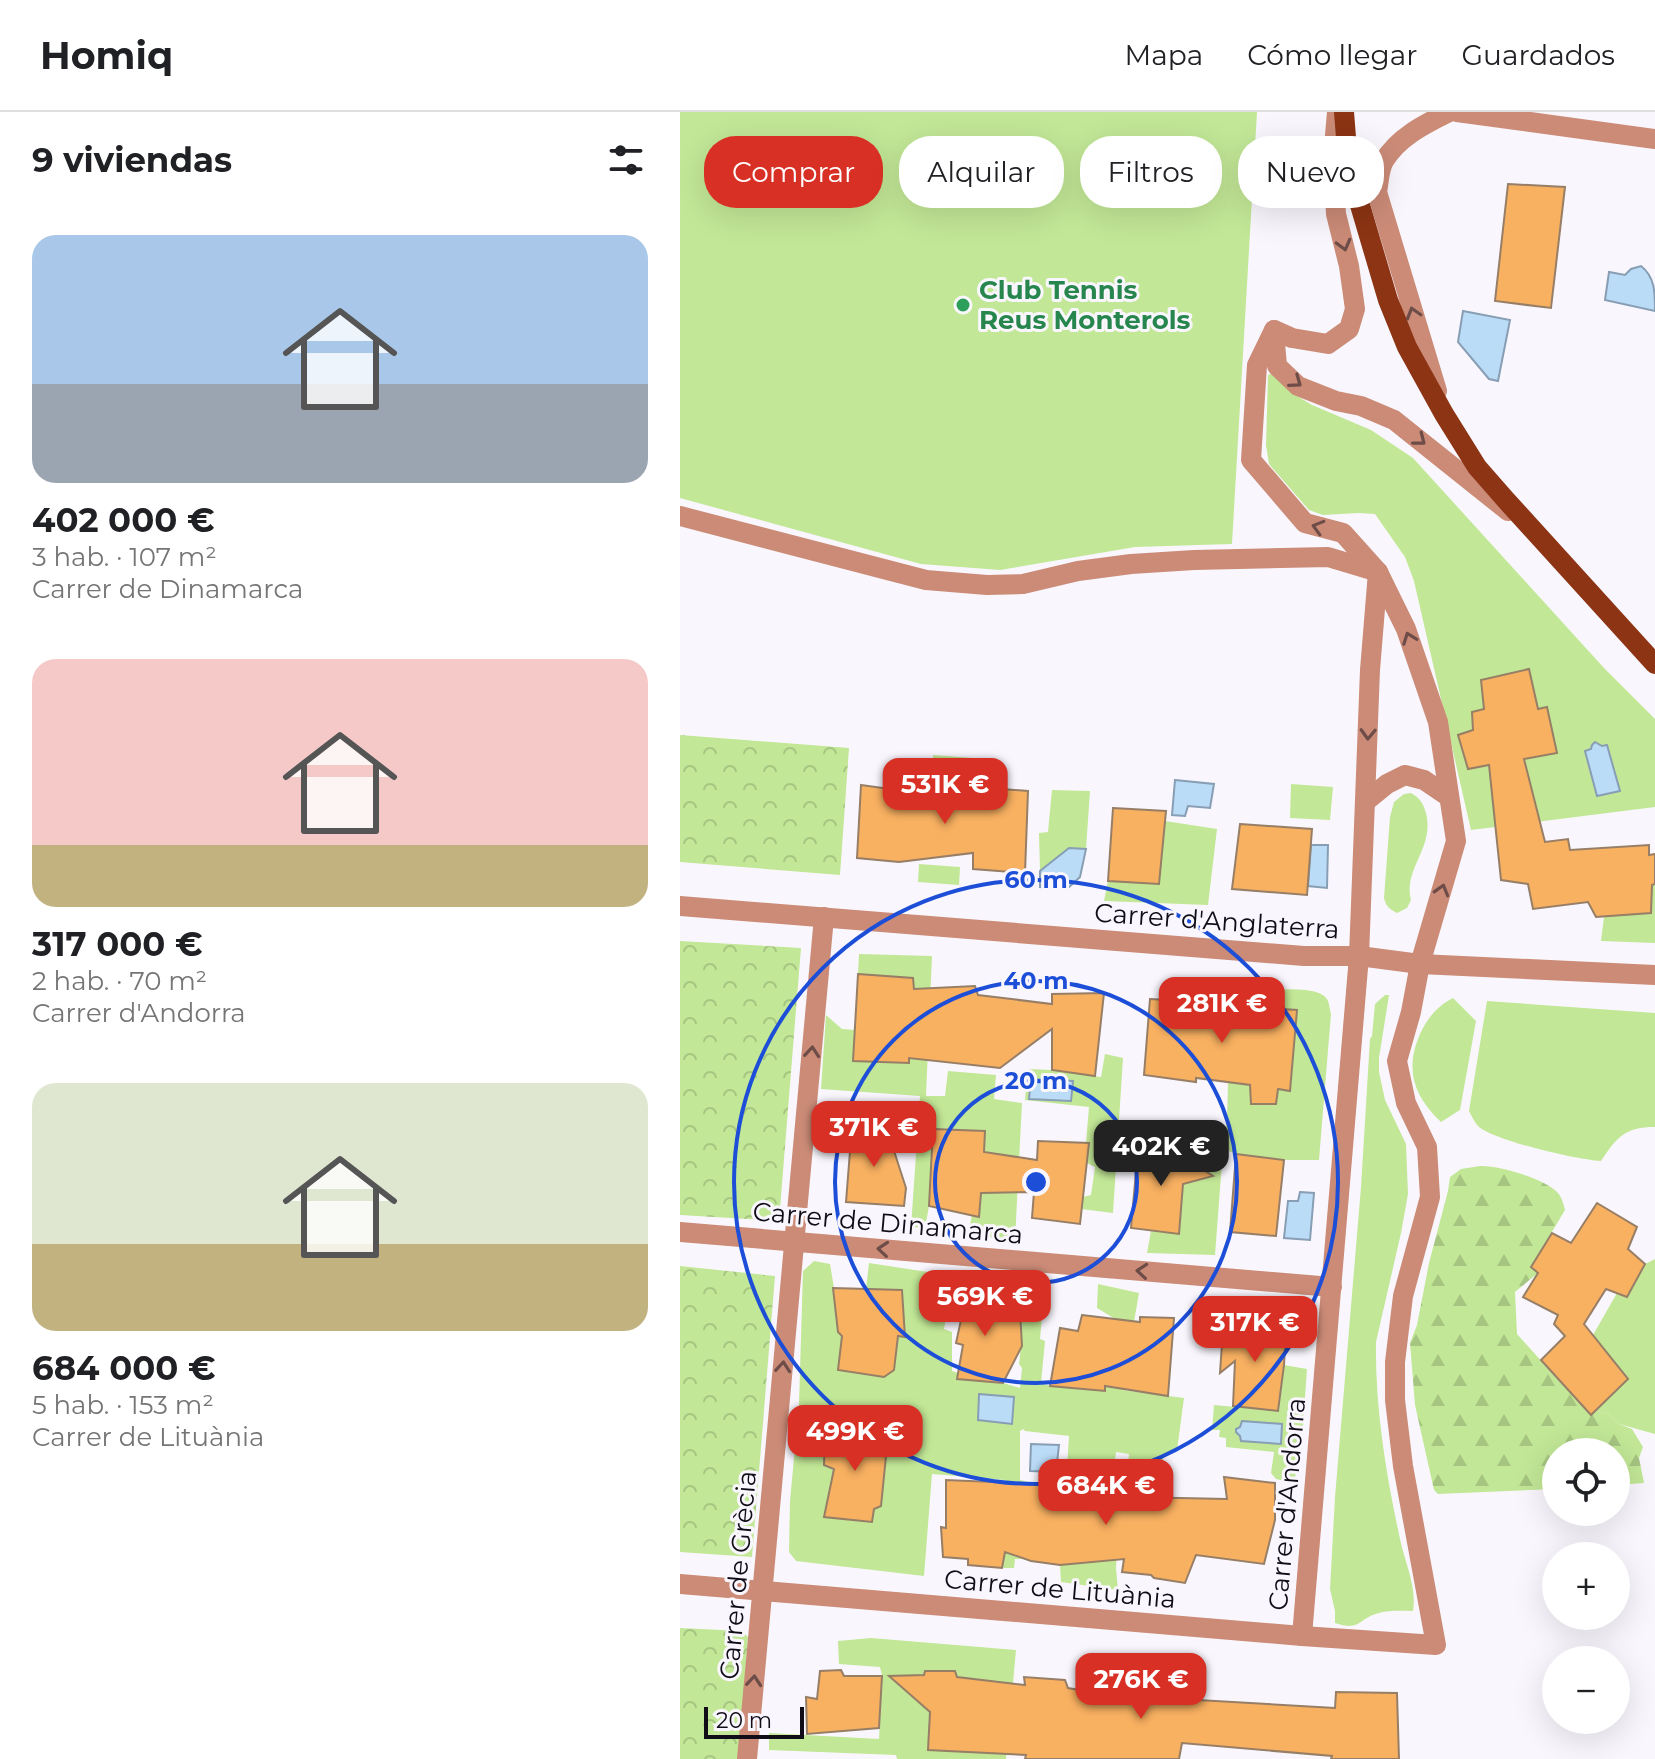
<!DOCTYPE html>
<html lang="es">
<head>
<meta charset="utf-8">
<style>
	:root { --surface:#fff; --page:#f6f6f6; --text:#202124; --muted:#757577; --line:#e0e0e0; --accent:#d93025 }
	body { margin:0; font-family:Montserrat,sans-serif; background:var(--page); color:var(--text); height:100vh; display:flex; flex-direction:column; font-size:30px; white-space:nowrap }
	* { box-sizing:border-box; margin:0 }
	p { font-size:26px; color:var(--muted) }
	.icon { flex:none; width:44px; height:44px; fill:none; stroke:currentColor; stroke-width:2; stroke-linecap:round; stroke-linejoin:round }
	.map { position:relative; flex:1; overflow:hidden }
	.details { display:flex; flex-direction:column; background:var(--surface); width:680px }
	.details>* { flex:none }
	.banner { position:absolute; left:24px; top:24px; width:760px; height:72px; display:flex; gap:16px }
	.fabs { position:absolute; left:862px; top:1326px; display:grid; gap:16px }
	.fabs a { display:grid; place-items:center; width:88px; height:88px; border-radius:50%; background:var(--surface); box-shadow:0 8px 32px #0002; font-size:40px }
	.scale { position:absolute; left:24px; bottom:20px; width:100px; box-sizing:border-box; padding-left:8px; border:4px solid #110d18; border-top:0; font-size:22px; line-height:28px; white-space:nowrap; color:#110d18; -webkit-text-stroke:6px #f9f7fd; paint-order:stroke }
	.price { position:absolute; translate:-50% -68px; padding:0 18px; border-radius:16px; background:var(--accent); color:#fff; font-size:26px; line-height:52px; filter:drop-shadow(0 2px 4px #0008) }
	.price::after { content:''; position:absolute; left:50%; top:48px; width:24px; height:18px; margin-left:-12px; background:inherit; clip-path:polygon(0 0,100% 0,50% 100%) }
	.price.on { background:#222; color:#fff }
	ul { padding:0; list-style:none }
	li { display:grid; align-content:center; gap:16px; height:424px; padding:0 32px }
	li span { display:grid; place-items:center; height:248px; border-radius:24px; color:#555 }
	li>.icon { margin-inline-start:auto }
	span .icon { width:144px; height:144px; fill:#fffc; stroke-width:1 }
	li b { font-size:34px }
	h2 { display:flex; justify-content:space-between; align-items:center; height:96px; padding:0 32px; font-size:34px }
	.chip { padding:0 28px; border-radius:32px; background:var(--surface); box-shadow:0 8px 32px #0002; font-size:28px; line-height:72px }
	.chip.on { background:var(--accent); color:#fff }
	header { display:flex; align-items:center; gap:48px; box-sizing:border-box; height:112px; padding:0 40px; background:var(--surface); border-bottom:2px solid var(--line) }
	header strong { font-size:38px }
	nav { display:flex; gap:44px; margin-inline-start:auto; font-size:28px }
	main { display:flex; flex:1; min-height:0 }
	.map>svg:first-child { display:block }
	.green { fill:#c2e796 }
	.forest { fill:url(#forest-firs) }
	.park { fill:url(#park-crowns) }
	.water { fill:#bbdcf7; stroke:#889eb4; stroke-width:2 }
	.building { fill:#f8b061; stroke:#977e66; stroke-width:2 }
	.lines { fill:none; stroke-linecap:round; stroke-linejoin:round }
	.minor { stroke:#cb8b77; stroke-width:20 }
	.major { stroke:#8c3414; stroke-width:20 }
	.oneway { stroke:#6e4c48 }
	.ring { fill:none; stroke:#1d4ed8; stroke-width:4 }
	.leisure-dot { fill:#2e9e5b; stroke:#f9f7fd; stroke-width:3 }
	.labels { text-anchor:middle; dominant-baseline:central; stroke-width:6; stroke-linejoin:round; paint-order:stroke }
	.leisure-label { font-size:26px; font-weight:bold; fill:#27864d; stroke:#f9f7fd; text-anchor:start }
	.street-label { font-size:26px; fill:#110d18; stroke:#f9f7fd }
	.centre { fill:#1d4ed8; stroke:#f9f7fd; stroke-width:4 }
	.ring-label { font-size:24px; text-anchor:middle; font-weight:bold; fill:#1d4ed8; stroke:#f9f7fd; stroke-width:6; stroke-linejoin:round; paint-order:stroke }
</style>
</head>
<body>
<header>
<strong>Homiq</strong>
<nav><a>Mapa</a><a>Cómo llegar</a><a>Guardados</a></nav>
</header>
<main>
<section class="details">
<h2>9 viviendas<svg class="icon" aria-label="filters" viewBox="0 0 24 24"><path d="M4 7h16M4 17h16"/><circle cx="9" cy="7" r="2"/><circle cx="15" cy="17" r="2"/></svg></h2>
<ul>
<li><span style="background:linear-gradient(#a9c7e8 60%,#9aa5b1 0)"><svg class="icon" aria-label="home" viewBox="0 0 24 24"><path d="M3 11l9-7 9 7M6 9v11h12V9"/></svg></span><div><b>402 000 €</b><p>3 hab. · 107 m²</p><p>Carrer de Dinamarca</p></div></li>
<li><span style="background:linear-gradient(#f6c9c9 75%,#c2b280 0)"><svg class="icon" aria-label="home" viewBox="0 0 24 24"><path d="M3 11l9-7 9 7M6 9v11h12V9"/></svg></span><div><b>317 000 €</b><p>2 hab. · 70 m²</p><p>Carrer d'Andorra</p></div></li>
<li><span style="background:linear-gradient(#dfe7d0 65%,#c2b280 0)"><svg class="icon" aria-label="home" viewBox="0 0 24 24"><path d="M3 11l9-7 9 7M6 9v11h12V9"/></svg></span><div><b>684 000 €</b><p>5 hab. · 153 m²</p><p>Carrer de Lituània</p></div></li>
</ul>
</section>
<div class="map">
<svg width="975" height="1647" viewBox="0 0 975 1647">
	<defs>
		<pattern id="forest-firs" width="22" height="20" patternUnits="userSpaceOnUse" patternTransform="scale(2)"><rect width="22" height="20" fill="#c2e796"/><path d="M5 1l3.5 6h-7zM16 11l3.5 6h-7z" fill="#a6c581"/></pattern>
		<pattern id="park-crowns" width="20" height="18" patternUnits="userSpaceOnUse" patternTransform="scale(2)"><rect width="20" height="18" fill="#c2e796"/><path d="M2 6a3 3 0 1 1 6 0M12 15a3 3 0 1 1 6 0" fill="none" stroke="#a6c581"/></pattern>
	</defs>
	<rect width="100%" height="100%" fill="#f9f7fd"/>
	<g class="green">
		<path d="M0,0H577L552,432L455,435L320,458L241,452L0,386Z"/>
		<path d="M596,260L614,282L632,293L691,318L733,346L924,556L975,607V695L791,718L734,469L725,445L695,402L679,401L643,403L629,398L589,352L586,333L588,263Z"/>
		<path d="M253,643L293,646L285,702L252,700Z"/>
		<path d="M611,672L653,675L650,708L610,706Z"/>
		<path d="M372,678L410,679L406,737L389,736L360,759L359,721L368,720Z"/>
		<path d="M731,681C740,686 743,691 746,701C755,736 723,756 731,788L727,796L717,801C709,797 706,794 704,786L710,705L714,690L724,682Z"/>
		<path d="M485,709L537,717L528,793L424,789L428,769L479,771Z"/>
		<path d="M239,752L280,755L279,773L238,770Z"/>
		<path d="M975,772V831L921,829L924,805L970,801L972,773Z"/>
		<path d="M179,842L252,844L246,984H265L268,959L316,963L314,987L342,991L335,1128L288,1123L292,1103L299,1104L305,1019L253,1017L249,1094L245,1116L231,1115L240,984L141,977L146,903L162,917L176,918L173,949L229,951L233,866L178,862Z"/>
		<path d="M534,872L557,876L551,954L531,920Z"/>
		<path d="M592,877C607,878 642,874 648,889C649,891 650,899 651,902L639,1048C608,1048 573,1049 543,1037L535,1143L467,1141L471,1119L499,1122L503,1072L512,1051L506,1047L509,1042L543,1036L547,1008L548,969L570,973L571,992H596L598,977L610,978L617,899L591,897Z"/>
		<path d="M705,883H709L699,946V960L705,988L726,1032L728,1082L721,1121L696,1230C695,1296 706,1362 720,1427C725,1451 737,1475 733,1499C722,1499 710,1498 699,1501C678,1506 681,1520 655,1511V1499L650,1477L655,1385L681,1075L690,927L692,924L695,892Z"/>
		<path d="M773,886L796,909L780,998L761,1010C732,983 724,954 742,918C749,904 759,893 773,886Z"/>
		<path d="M807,889L975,901V1015C945,1015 937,1025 921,1049C898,1048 816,1029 799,1015C795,1011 792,1005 789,999Z"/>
		<path d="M425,942L443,946L433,1101L401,1097L403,1085L411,1083L415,1055L407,1051L409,1031H406L409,995L345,988L348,957L372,958L421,965Z"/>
		<path d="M975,1147V1322L939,1312L927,1301L916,1299L948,1267L913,1223L937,1181L947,1185L965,1152Z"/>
		<path d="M134,1149L150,1152L154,1176L186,1177L189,1151L274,1164L264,1217L272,1220V1259L278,1261V1267L323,1271L340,1276L342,1256L339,1252C343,1223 341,1194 343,1165L370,1170L363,1194L360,1227L365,1229L361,1271L370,1274L425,1279L429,1242L437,1208L417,1196L418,1172L459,1181L442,1278L504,1286L497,1338L483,1346V1378L446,1374L449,1342L436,1340L432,1376L449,1378L444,1420L438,1422L436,1456L438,1478L381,1470L380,1453L411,1450L412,1423L419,1424L424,1376L386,1372L389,1324L345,1319L343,1317L340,1319V1368L357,1372L346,1412L344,1447H335L334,1456H322L327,1429L321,1417L325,1368L252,1362L244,1464L116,1449L109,1440L110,1389L119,1292L123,1159Z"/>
		<path d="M604,1253L627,1257L621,1341L619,1344L614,1371L596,1367L591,1361L594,1340L546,1335V1326L539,1325L540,1318H532L534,1293L598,1299Z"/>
		<path d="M191,1526L336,1538L326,1647H217L216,1643L89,1638V1621L199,1627L202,1564L200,1555L159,1552L158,1529Z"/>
	</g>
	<path class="forest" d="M800,1054C819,1053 865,1067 877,1080C882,1085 883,1091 885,1098L851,1155L858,1161L835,1180L837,1222L910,1303L916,1299L927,1301L939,1312L952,1317L963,1335L959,1346L964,1371L936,1373V1340H876V1377L758,1382L754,1378L735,1293L730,1231L737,1213L749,1151L768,1079L770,1065L781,1057Z"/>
	<g class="park">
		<path d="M0,623L169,636L160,763L0,750Z"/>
		<path d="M0,829L121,836L99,1109L0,1103Z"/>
		<path d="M0,1154L95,1164L72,1445L0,1440Z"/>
		<path d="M0,1516L62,1519L68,1525L59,1647H0Z"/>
	</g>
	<g class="water">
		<path d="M961,154C975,165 975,180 975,199L925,188L929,160L945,163L951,157Z"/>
		<path d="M783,199L830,208L818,269L809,267L778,230Z"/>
		<path d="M915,630L922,634L927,633L940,679L917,684L905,639L911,637L912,633Z"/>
		<path d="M495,668L534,672L530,696L508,694L505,704L492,703Z"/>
		<path d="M631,733H648L647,776L628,774Z"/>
		<path d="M389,736L406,737L400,765L387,777L360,775V759Z"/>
		<path d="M351,967L393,969L391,989L349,987Z"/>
		<path d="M620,1080L634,1081L630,1128L604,1126L608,1089H618Z"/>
		<path d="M299,1282L334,1285L332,1312L298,1308Z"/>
		<path d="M562,1309L602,1312L601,1332L561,1329L560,1324L556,1320V1317L560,1315Z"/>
		<path d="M351,1332L379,1333L376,1360L350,1359Z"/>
	</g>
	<g class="building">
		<path d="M828,72L885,75L871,196L815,189Z"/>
		<path d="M849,557L858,597L867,595L877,641L844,647L865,730L888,727L890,738L969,733V743L975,742V772L972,773L971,801L916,805L908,790L853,797L848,772L821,768L809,653L788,657L778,623L793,618L792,600L804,597L801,568Z"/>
		<path d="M181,673L239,681L296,677V675L348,679L345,761L293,757V741L219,750L177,746Z"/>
		<path d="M433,696L486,699L479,772L428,769Z"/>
		<path d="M560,712L632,717L627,783L552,777Z"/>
		<path d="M178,862L233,866L234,877L295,874L298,883L372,892V882L424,881L415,964L372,958V917L320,956L229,946V951L173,949Z"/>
		<path d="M470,887L526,890L527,892L617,898L610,979L598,977L596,992H571L570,973L516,966V970L464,963Z"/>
		<path d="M172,1014H206L226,1076L224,1094L166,1090Z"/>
		<path d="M253,1017L305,1019L304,1040L357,1048L358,1029L409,1031L400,1112L352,1106L354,1080L301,1081L299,1105L249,1094Z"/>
		<path d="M467,1033L495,1036L504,1046L533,1064L503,1072L499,1122L451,1116L458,1037L466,1038Z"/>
		<path d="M556,1042L604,1048L596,1124L550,1120Z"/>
		<path d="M917,1091L957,1115L948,1137L965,1152L947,1185L926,1177L904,1212L948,1267L911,1303L861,1248L885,1224L874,1212L878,1203L843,1185L858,1161L851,1155L872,1121L891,1131Z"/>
		<path d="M153,1176L222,1178L225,1225L218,1224L214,1258L204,1265L158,1258L162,1224L158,1220Z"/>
		<path d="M249,1188H317L319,1196L340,1199L342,1234L323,1271L277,1267L283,1233L276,1231L281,1208Z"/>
		<path d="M402,1203L460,1210V1205L494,1206L488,1284L425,1274V1279L370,1274L380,1216L398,1219Z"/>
		<path d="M557,1211L606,1216L604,1253L598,1299L553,1294L555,1249L540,1261L543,1217L557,1218Z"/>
		<path d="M145,1314L208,1324L201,1394L194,1397L192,1410L144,1405L154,1357L144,1353Z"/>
		<path d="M544,1365L595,1371V1408L584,1452L516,1443L505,1471L474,1466L471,1463L442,1460L444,1447L380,1453L351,1449L325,1440L322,1456L288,1453V1447L263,1445L261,1415L266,1416V1368L360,1372L404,1377V1384L547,1387Z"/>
		<path d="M161,1558L164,1564H202L199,1616L127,1622L126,1585L137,1587L140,1559Z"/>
		<path d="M245,1559H275L277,1565L345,1573L344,1565L385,1568L388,1576L446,1586L448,1572H485L486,1583L518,1588L655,1596L656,1580L717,1581L719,1647H651L652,1644L502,1631L499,1647H345L346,1643L248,1638L250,1600L209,1564L244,1563Z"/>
	</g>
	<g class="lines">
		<g class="minor">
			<path d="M777,0L975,27"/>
			<path d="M594,218L612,226L648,232L669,217L675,197L669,154L656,102L653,47L657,0"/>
			<path d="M594,219L597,254L618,274L656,289L681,294L714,308L828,399"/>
			<path d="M757,279L697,80C699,70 699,58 704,49C718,25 745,12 769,0"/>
			<path d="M0,404L246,468L307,473L343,472L398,459L451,452L514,448L648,445L698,460"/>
			<path d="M685,690L707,672L725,663L744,668L769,685"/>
			<path d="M0,794L624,844H679L740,852L975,863"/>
			<path d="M0,1120L652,1175"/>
			<path d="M0,1472L622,1524L756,1533L723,1354L715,1288V1250L723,1184L750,1085L747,1035L726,991L717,949L731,900L740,852L776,729L758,610L726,517L698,460L663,421L625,411L571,348L577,253L594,218"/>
			<path d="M622,1524L679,844L690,558L698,460"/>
			<path d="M67,1647L144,805"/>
		</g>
		<path class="major" d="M664,0L667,38L677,83L708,188L727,235L764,302L797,355L825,387L975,552"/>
	</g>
	<defs><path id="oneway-chevron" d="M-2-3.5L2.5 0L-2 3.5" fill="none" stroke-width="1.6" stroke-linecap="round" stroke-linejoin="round" transform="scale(2)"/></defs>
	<g class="oneway">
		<use href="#oneway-chevron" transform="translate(664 133) rotate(75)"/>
		<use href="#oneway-chevron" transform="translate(733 201) rotate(-107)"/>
		<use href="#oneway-chevron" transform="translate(616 270) rotate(36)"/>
		<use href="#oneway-chevron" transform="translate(740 328) rotate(38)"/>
		<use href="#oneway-chevron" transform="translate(638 415) rotate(-164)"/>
		<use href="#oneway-chevron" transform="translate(729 526) rotate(-110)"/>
		<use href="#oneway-chevron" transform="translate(688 622) rotate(92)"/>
		<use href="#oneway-chevron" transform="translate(762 778) rotate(-74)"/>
		<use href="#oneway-chevron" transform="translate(132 940) rotate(-85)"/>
		<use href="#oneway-chevron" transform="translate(203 1137) rotate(-175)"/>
		<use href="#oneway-chevron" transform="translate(462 1159) rotate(-175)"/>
		<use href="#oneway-chevron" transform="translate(103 1255) rotate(-85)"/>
		<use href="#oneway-chevron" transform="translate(74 1569) rotate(-85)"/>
	</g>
	<g class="ring">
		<circle cx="356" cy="1070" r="101"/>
		<circle cx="356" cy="1070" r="201"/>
		<circle cx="356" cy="1070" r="302"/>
	</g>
	<circle class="leisure-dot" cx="283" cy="193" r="8"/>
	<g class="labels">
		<g class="leisure-label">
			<text x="299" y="178">Club Tennis<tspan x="299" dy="30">Reus Monterols</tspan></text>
		</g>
		<g class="street-label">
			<text transform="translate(537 809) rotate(4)">Carrer d'Anglaterra</text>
			<text transform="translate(208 1111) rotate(5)">Carrer de Dinamarca</text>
			<text transform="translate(607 1392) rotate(-85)">Carrer d'Andorra</text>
			<text transform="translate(58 1463) rotate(-85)">Carrer de Grècia</text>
			<text transform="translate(380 1477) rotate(5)">Carrer de Lituània</text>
		</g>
	</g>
	<circle cx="356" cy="1070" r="12" class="centre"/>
	<g class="ring-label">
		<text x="356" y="776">60 m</text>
		<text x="356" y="877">40 m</text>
		<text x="356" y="977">20 m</text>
	</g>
</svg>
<div class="fabs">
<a><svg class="icon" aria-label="locate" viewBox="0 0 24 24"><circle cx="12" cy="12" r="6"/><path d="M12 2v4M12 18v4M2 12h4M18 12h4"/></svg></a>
<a>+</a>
<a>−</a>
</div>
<div class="scale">20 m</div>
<b class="price" style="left:265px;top:714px">531K €</b>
<b class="price" style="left:542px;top:933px">281K €</b>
<b class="price" style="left:194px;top:1057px">371K €</b>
<b class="price on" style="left:481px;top:1076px">402K €</b>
<b class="price" style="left:305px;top:1226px">569K €</b>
<b class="price" style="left:575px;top:1252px">317K €</b>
<b class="price" style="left:175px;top:1361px">499K €</b>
<b class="price" style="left:426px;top:1415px">684K €</b>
<b class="price" style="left:461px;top:1609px">276K €</b>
<div class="banner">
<a class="chip on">Comprar</a>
<a class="chip">Alquilar</a>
<a class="chip">Filtros</a>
<a class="chip">Nuevo</a>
</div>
</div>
</main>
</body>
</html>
